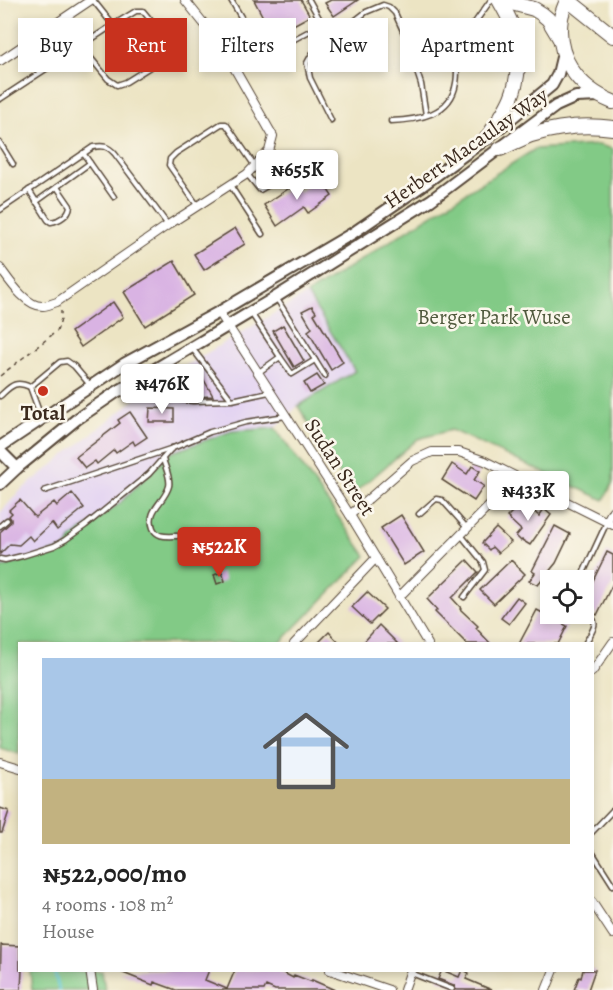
<!DOCTYPE html>
<html lang="en">
<head>
<meta charset="utf-8">
<style>
	:root { --surface:#fff; --page:#f2f2f2; --text:#222; --muted:#767676; --line:#e0e0e0; --accent:#c8321e }
	body { margin:0; font-family:Alegreya,serif; background:var(--page); color:var(--text); height:100vh; display:flex; flex-direction:column; font-size:22px; white-space:nowrap }
	* { box-sizing:border-box; margin:0 }
	p { font-size:20px; color:var(--muted) }
	.icon { flex:none; width:33px; height:33px; fill:none; stroke:currentColor; stroke-width:2; stroke-linecap:round; stroke-linejoin:round }
	.map { position:relative; flex:1; overflow:hidden }
	.panel { position:absolute; left:18px; top:642px; width:576px; height:330px; display:flex; flex-direction:column; background:var(--surface); border-radius:0px; box-shadow:0 3px 9px #0003 }
	.panel>* { flex:none }
	.banner { position:absolute; left:18px; top:18px; width:578px; height:54px; display:flex; gap:12px }
	.controls { position:absolute; left:540px; top:570px; display:grid; gap:12px }
	.controls a { display:grid; place-items:center; width:54px; height:54px; border-radius:0px; background:var(--surface); box-shadow:0 3px 9px #0003; font-size:30px }
	.price { position:absolute; translate:-50% -51px; padding:0 14px; border-radius:6px; background:#fff; color:#222; font-size:20px; line-height:39px; filter:drop-shadow(0 2px 3px #0008) }
	.price::after { content:''; position:absolute; left:50%; top:36px; width:18px; height:14px; margin-left:-9px; background:inherit; clip-path:polygon(0 0,100% 0,50% 100%) }
	.price.current { background:var(--accent); color:#fff }
	ul { padding:0; list-style:none }
	li { display:grid; align-content:center; gap:12px; height:318px; padding:0 24px }
	li+li { border-top:2px solid var(--line) }
	li span { display:grid; place-items:center; height:186px; border-radius:0px; color:#555 }
	li>.icon { margin-inline-start:auto }
	span .icon { width:108px; height:108px; fill:#fffc; stroke-width:1 }
	li b { font-size:26px }
	.chip { padding:0 21px; border-radius:0px; background:var(--surface); box-shadow:0 3px 9px #0003; font-size:21px; line-height:54px }
	.chip.current { background:var(--accent); color:#fff }
	.map>svg:first-child { display:block }
	.built { fill:#e3d3f2 }
	.green { fill:#82ca86; stroke:#5e7a52; stroke-width:1.5 }
	.lines { fill:none; stroke-linecap:round; stroke-linejoin:round }
	.stream { stroke:#5ec9d7; stroke-width:3 }
	.building { fill:#d9b3e3 }
	.lane-casing { stroke:#564637; stroke-width:7 }
	.street-casing { stroke:#564637; stroke-width:10 }
	.secondary-casing { stroke:#564637; stroke-width:14 }
	.highway-casing { stroke:#564637; stroke-width:16 }
	.path { stroke:#564637; stroke-width:1.5; stroke-dasharray:4.5 4.5; stroke-linecap:butt }
	.lane { stroke:#fff; stroke-width:4 }
	.street { stroke:#fff; stroke-width:8 }
	.secondary { stroke:#fff; stroke-width:10 }
	.highway { stroke:#fff; stroke-width:14 }
	.poi-dot { fill:#c8321e; stroke:#fbf7ec; stroke-width:2 }
	.labels { text-anchor:middle; dominant-baseline:central; stroke-width:5; stroke-linejoin:round; paint-order:stroke }
	.street-label { font-size:21px; fill:#3b2a1e; stroke:#fbf7ec }
	.park-label { font-size:21px; fill:#505a3d; stroke:#fbf7ec }
	.poi-label { font-size:21px; font-weight:bold; fill:#3b2a1e; stroke:#fbf7ec }
</style>
</head>
<body>
<div class="map">
<svg width="613" height="990" viewBox="0 0 613 990">
	<rect width="100%" height="100%" fill="#fbf7ec"/>
	<filter id="ink" filterUnits="userSpaceOnUse"><feTurbulence type="fractalNoise" baseFrequency=".0167" numOctaves="2"/><feDisplacementMap in="SourceGraphic" scale="12" xChannelSelector="R" yChannelSelector="G"/><feConvolveMatrix kernelMatrix="1 2 1 2 8 2 1 2 1" color-interpolation-filters="sRGB"/></filter>
	<filter id="wash" filterUnits="userSpaceOnUse"><feTurbulence type="fractalNoise" baseFrequency=".008" numOctaves="4" result="noise"/><feDisplacementMap in="SourceGraphic" scale="24" xChannelSelector="R" yChannelSelector="G"/><feGaussianBlur stdDeviation="1.35" result="paint"/><feColorMatrix in="noise" values="0 0 0 0 0 0 0 0 0 0 0 0 0 0 0 0 0 1.4 0 .05"/><feComposite in="paint" operator="in"/></filter>
	<g filter="url(#wash)">
		<rect width="100%" height="100%" fill="#ece4c3"/>
		<path class="built" d="M307,294L355,371L298,406L275,428L232,431L170,453L120,503L72,538L66,548L0,568V513L20,491L156,383Z"/>
		<g class="green">
			<path d="M599,145L613,149V482L604,500L451,430L418,439L352,495L298,406L355,371L307,294L535,149Z"/>
			<path d="M275,428L366,556L280,643L20,644L19,754L0,748V568L66,548L72,538L120,503L170,453L232,431Z"/>
			<path d="M30,971H102L105,990H32Z"/>
		</g>
		<g class="lines">
			<path class="stream" d="M54,970L59,990"/>
		</g>
		<g id="blocks">
			<g class="building">
				<path d="M254,0H301L310,16L273,36Z"/>
				<path d="M331,0H358L334,16L325,3Z"/>
				<path d="M320,178L332,196L308,213L304,207L277,226L264,205L294,185L299,192Z"/>
				<path d="M235,228L245,244L204,270L194,254Z"/>
				<path d="M174,261L194,295L145,326L124,292Z"/>
				<path d="M113,302L123,317L81,347L71,332Z"/>
				<path d="M312,306L316,312L314,314L343,362L331,370L308,331L312,328L302,311Z"/>
				<path d="M283,325L304,361L294,367L273,331Z"/>
				<path d="M199,371L213,396L194,397L184,379Z"/>
				<path d="M317,375L324,385L310,393L304,383Z"/>
				<path d="M150,408L174,409V422H149Z"/>
				<path d="M130,412L147,437L135,445L133,441L116,453L114,450L97,464L95,461L85,468L76,457L120,423L118,420Z"/>
				<path d="M452,464L467,474L472,466L480,471L474,480L484,486L474,501L442,480Z"/>
				<path d="M72,493L84,508L57,530L52,523L33,541L29,536L19,545L10,544L0,554V532L11,522V519L9,516L12,513L9,510L20,500L35,517L54,502L57,506Z"/>
				<path d="M523,501L539,516L544,509L551,515L530,545L522,540L521,541L516,536L521,530L507,517Z"/>
				<path d="M401,515L424,552L404,565L381,528Z"/>
				<path d="M555,526L570,534L556,563L538,585L529,581L535,573L532,571Z"/>
				<path d="M496,528L511,542L498,553L492,547L489,550L482,543Z"/>
				<path d="M607,552L613,555V583L597,615L584,608V599Z"/>
				<path d="M467,560L478,572L452,598L461,608L460,609L478,626L476,628L491,644H467L435,612L437,610L427,599Z"/>
				<path d="M511,560L525,574L494,604L480,590Z"/>
				<path d="M222,572L225,581L217,584L214,575Z"/>
				<path d="M367,592L385,609L370,624L352,607Z"/>
				<path d="M517,597L525,603L509,624L501,618Z"/>
				<path d="M537,610L567,626L558,644H519Z"/>
				<path d="M379,625L398,644H362Z"/>
				<path d="M329,632L340,644H317Z"/>
				<path d="M0,808L9,811L2,833H0Z"/>
				<path d="M1,945L20,946V970H22L21,990H0Z"/>
				<path d="M209,970L205,980L227,989L235,970H278L293,978L294,975L312,982V980L335,990H275L266,986L264,990H176L154,982L153,985L118,971Z"/>
				<path d="M442,970L459,977L462,970H464L469,973L466,979L492,990H456L454,985L438,979Z"/>
				<path d="M583,970H595L588,990H574L579,977L581,978Z"/>
			</g>
		</g>
	</g>
	<g filter="url(#ink)">
		<use href="#blocks" fill-opacity="0" stroke="#564637" stroke-width="1.5"/>
		<g class="lines">
			<g class="lane-casing">
				<g id="lane">
					<path d="M231,0L248,29"/>
					<path d="M221,44L248,29L262,49L266,52L272,51L317,27L319,18L309,0"/>
					<path d="M81,46L108,79L117,85L126,82L169,55L170,45L166,39L143,11H136L113,25L93,0"/>
					<path d="M0,99L113,25"/>
					<path d="M331,120L310,78L307,63L312,54L366,12L383,5L389,7L395,13L404,33L421,84L426,115"/>
					<path d="M391,121C418,120 451,115 456,83C458,74 456,64 458,55C464,35 479,17 491,0"/>
					<path d="M0,143L13,164"/>
					<path d="M83,153L114,197"/>
					<path d="M247,174L260,190L305,164"/>
					<path d="M230,185L262,234"/>
					<path d="M29,190L48,220L51,222C59,221 69,215 70,206L57,187"/>
					<path d="M36,202L90,163"/>
					<path d="M197,205L169,165L170,159L176,153L221,124H226L255,166"/>
					<path d="M0,210L93,147C103,145 108,146 115,154L168,225"/>
					<path d="M251,313L280,357L292,374L315,360L277,299"/>
					<path d="M192,348L231,399"/>
					<path d="M315,360L325,376"/>
					<path d="M259,372L280,357"/>
					<path d="M30,387L41,417"/>
					<path d="M119,393L193,401L232,400L269,392"/>
					<path d="M0,396C11,386 15,380 30,387L60,362L67,361L74,366L90,385"/>
					<path d="M163,459C165,467 171,478 169,486C165,502 146,510 153,528C157,538 167,536 177,536"/>
					<path d="M44,491L173,448L210,432L246,422L286,416"/>
					<path d="M419,514L436,499L442,500L467,528"/>
					<path d="M0,526L7,520"/>
					<path d="M461,535L483,562L485,570L464,597"/>
					<path d="M0,559L5,560L22,556L54,546L65,540L86,525L149,474L172,448"/>
					<path d="M580,580L607,522"/>
					<path d="M584,612C602,621 593,629 585,644"/>
					<path d="M592,832L613,810"/>
					<path d="M592,852L613,885"/>
					<path d="M411,973L452,989"/>
				</g>
			</g>
			<g class="street-casing">
				<g id="street">
					<path d="M0,61L91,0"/>
					<path d="M0,268C9,280 26,307 43,306C47,306 53,303 57,302L168,225L247,174L269,151L273,136L221,45L185,0"/>
					<path d="M219,312L350,515L428,644"/>
					<path d="M350,515L412,461L432,452H459L485,461L613,525"/>
					<path d="M607,521L613,510"/>
					<path d="M399,597L518,477"/>
					<path d="M294,644L376,558"/>
					<path d="M592,672L613,642"/>
					<path d="M0,762L20,768"/>
					<path d="M592,902L613,934"/>
					<path d="M90,970L93,990"/>
					<path d="M330,970L389,990"/>
					<path d="M404,990L411,970"/>
					<path d="M546,990L554,970"/>
				</g>
			</g>
			<g class="secondary-casing">
				<g id="secondary">
					<path d="M0,447L124,364L219,312L353,233L420,187L487,138L552,85L558,74L563,53"/>
					<path d="M0,451L17,468"/>
					<path d="M0,484L17,468L77,419L115,393L276,297L431,200L556,106L576,97L599,96"/>
				</g>
			</g>
			<g class="highway-casing">
				<g id="highway">
					<path d="M500,0L534,9L542,14L548,19L560,39"/>
					<path d="M567,0C565,6 562,12 561,18C555,57 578,88 613,102"/>
					<path d="M568,0L613,36"/>
					<path d="M487,138C495,126 505,112 511,98C519,79 520,54 515,34C512,22 505,11 499,0"/>
					<path d="M500,149C511,144 521,139 531,135C557,127 586,124 613,128"/>
				</g>
			</g>
			<path class="path" d="M0,376L57,331L61,319V311"/>
			<use href="#lane" class="lane"/>
			<use href="#street" class="street"/>
			<use href="#secondary" class="secondary"/>
			<use href="#highway" class="highway"/>
		</g>
	</g>
	<circle class="poi-dot" cx="43" cy="391" r="6"/>
	<g class="labels">
		<g class="street-label">
			<text transform="translate(466 148) rotate(-35)">Herbert Macaulay Way</text>
			<text transform="translate(340 467) rotate(57)">Sudan Street</text>
		</g>
		<g class="park-label">
			<text x="494" y="317">Berger Park Wuse</text>
		</g>
		<g class="poi-label">
			<text x="43" y="413">Total</text>
		</g>
	</g>
</svg>
<div class="controls">
<a><svg class="icon" aria-label="locate" viewBox="0 0 24 24"><circle cx="12" cy="12" r="6"/><path d="M12 2v4M12 18v4M2 12h4M18 12h4"/></svg></a>
</div>
<b class="price" style="left:297px;top:201px">₦655K</b>
<b class="price" style="left:162px;top:415px">₦476K</b>
<b class="price" style="left:528px;top:522px">₦433K</b>
<b class="price current" style="left:219px;top:578px">₦522K</b>
<div class="banner">
<a class="chip">Buy</a>
<a class="chip current">Rent</a>
<a class="chip">Filters</a>
<a class="chip">New</a>
<a class="chip">Apartment</a>
</div>
<section class="panel">
<ul>
<li><span style="background:linear-gradient(#a9c7e8 65%,#c2b280 0)"><svg class="icon" aria-label="home" viewBox="0 0 24 24"><path d="M3 11l9-7 9 7M6 9v11h12V9"/></svg></span><div><b>₦522,000/mo</b><p>4 rooms · 108 m²</p><p>House</p></div></li>
</ul>
</section>
</div>
</body>
</html>
